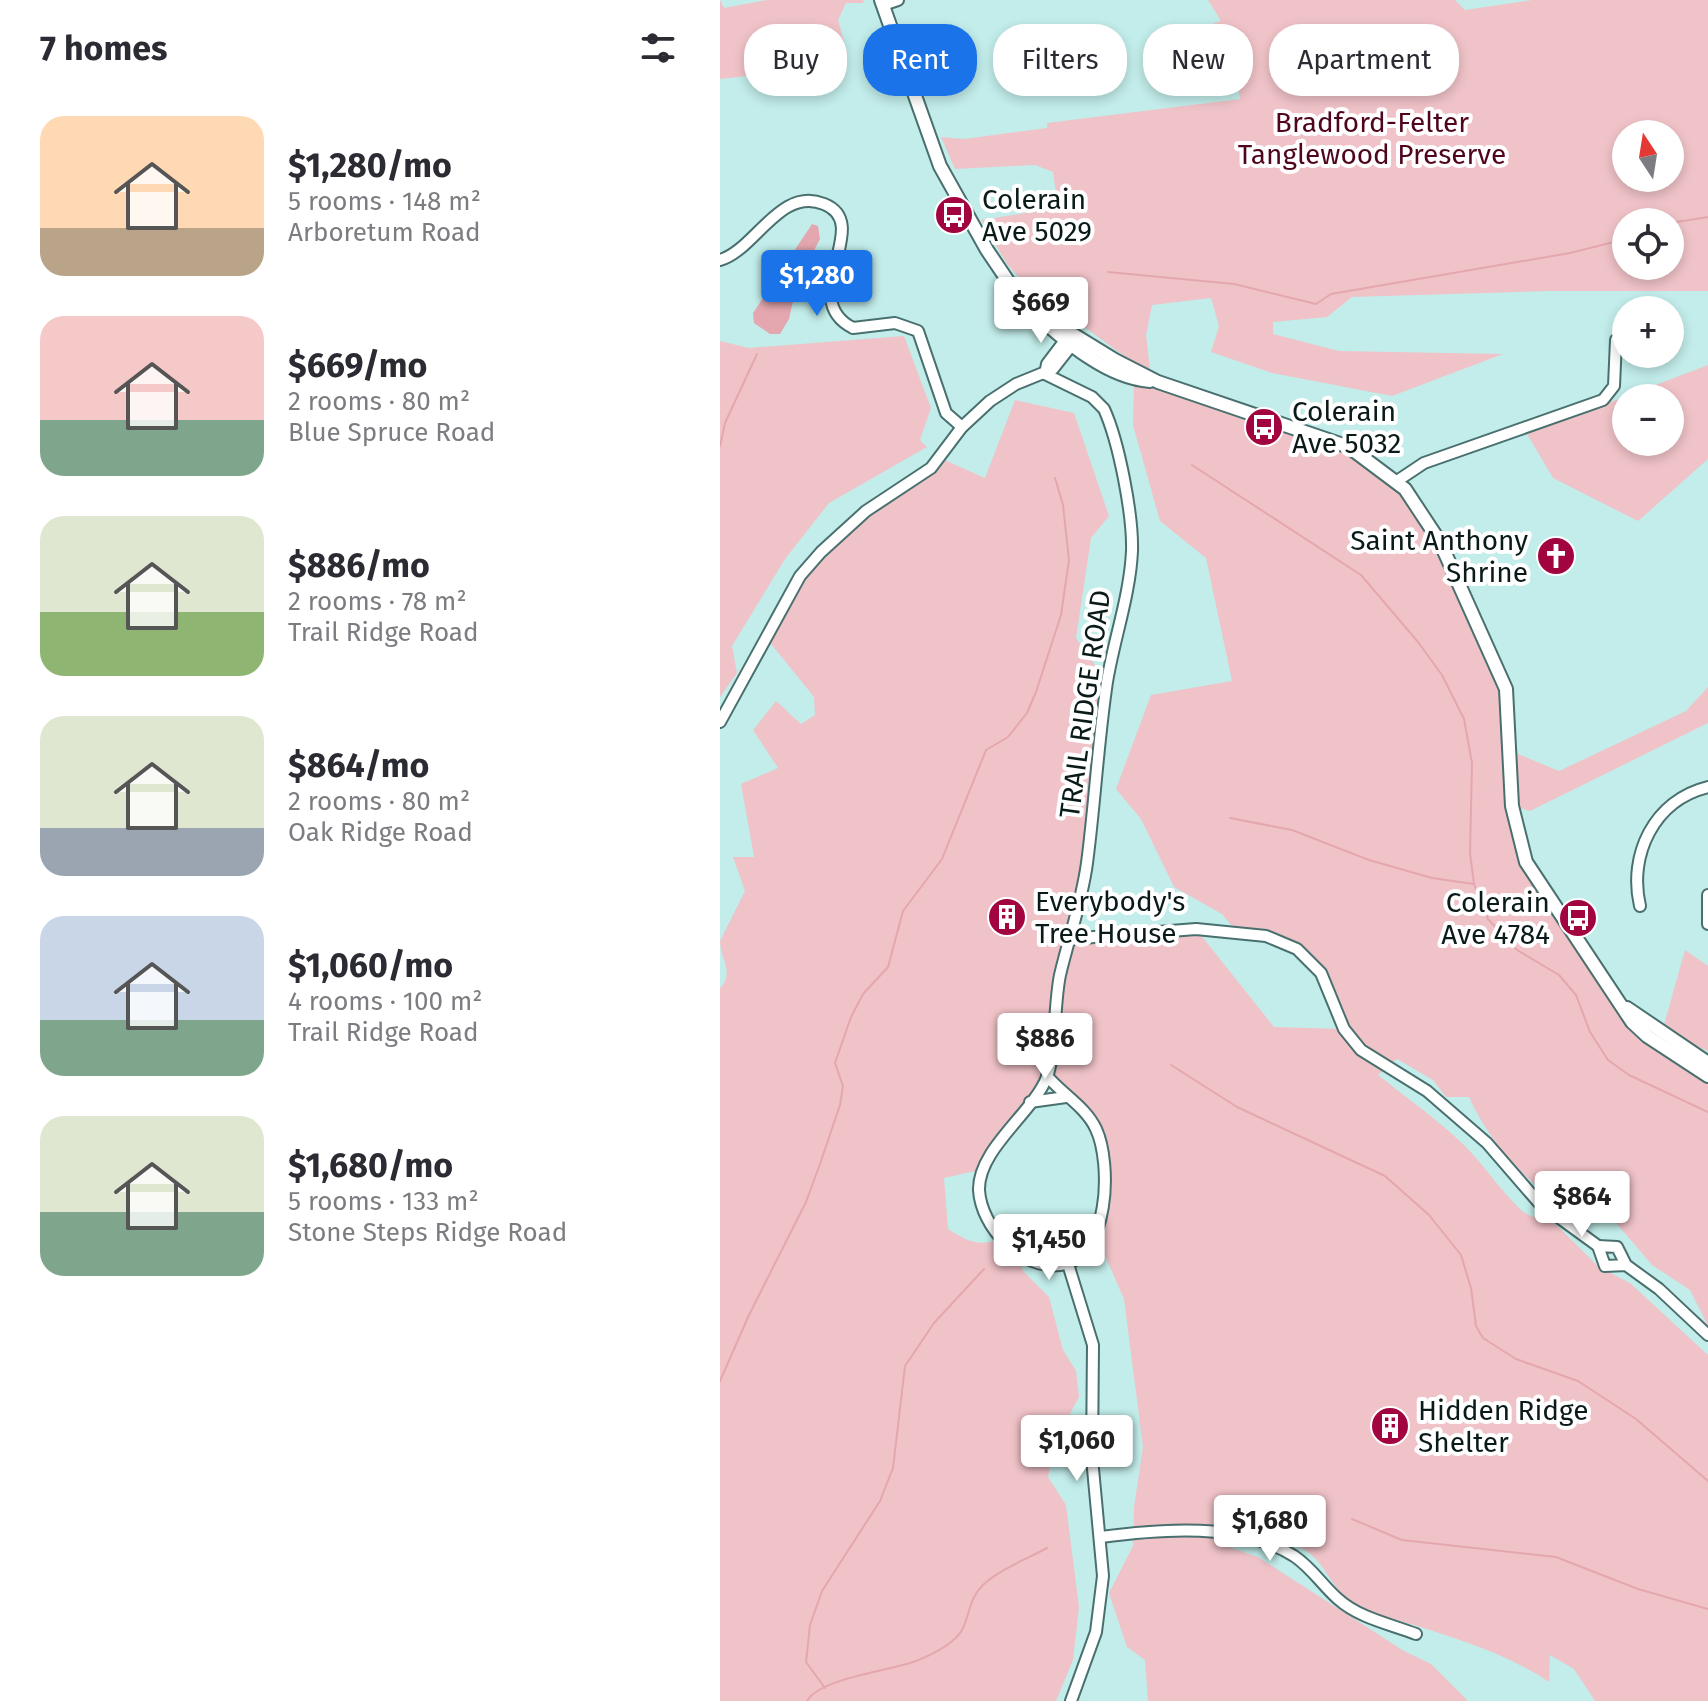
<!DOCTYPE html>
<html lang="en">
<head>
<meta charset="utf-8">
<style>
	:root { --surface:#fff; --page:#f2f2f3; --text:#2b2b33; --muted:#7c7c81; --accent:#1a73e8 }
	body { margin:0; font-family:"Fira Sans",sans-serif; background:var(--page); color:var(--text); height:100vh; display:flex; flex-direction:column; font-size:30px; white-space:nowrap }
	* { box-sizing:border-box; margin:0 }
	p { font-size:26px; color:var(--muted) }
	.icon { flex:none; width:44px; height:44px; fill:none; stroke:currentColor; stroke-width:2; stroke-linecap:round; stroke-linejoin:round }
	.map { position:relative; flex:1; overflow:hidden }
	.drawer { display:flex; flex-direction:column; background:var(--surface); width:720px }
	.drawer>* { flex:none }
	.top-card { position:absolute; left:24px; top:24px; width:760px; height:72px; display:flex; gap:16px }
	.needle { width:52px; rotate:348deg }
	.controls { position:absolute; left:892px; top:120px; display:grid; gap:16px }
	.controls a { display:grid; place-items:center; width:72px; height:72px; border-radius:50%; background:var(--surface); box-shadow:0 4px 12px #0003; font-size:40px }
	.price { position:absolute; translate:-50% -68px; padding:0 18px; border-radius:8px; background:#fff; color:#222; font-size:26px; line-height:52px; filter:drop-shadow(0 2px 4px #0008) }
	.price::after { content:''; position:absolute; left:50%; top:48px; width:24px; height:18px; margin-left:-12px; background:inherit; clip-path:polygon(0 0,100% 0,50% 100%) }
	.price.selected { background:var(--accent); color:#fff }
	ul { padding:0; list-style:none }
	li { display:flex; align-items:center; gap:24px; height:200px; padding:0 40px }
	li span { display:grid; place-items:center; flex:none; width:224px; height:160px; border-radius:24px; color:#555 }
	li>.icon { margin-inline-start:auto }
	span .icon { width:96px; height:96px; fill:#fffc; stroke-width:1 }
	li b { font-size:34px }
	h2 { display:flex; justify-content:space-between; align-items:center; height:96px; padding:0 40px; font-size:34px }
	.chip { padding:0 28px; border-radius:32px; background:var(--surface); box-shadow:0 4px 12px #0003; font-size:28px; line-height:72px }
	.chip.selected { background:var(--accent); color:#fff }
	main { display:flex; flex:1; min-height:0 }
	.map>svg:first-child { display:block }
	.green { fill:#f0c3c8; fill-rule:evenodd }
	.water { fill:#e5a7af }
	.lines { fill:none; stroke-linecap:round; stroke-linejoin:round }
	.stream { stroke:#e5a7af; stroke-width:2 }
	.minor-casing { stroke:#49706e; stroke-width:14 }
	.major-casing { stroke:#49706e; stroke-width:16 }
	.minor { stroke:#fff; stroke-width:10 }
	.major { stroke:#fff; stroke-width:12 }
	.labels { text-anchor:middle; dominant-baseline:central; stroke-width:8; stroke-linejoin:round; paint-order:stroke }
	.park-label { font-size:28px; fill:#4f061d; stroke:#fff }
	.poi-label { font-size:28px; fill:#091a19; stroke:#fff; text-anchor:start }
	.street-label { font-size:28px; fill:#091a19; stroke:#fff }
</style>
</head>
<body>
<main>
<section class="drawer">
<h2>7 homes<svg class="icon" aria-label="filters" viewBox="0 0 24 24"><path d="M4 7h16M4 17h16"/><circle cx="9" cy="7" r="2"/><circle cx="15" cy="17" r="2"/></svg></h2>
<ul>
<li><span style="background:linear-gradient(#ffd9b3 70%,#b9a48a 0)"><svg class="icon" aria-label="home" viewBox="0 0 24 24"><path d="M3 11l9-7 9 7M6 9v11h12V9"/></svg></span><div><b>$1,280/mo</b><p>5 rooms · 148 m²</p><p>Arboretum Road</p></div></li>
<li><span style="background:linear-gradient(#f6c9c9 65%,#7fa58c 0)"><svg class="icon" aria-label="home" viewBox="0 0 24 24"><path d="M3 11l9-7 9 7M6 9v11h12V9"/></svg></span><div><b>$669/mo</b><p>2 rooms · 80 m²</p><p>Blue Spruce Road</p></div></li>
<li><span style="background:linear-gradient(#dfe7d0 60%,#8fb573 0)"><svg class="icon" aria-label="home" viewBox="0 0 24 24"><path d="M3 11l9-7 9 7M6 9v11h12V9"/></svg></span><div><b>$886/mo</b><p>2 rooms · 78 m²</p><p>Trail Ridge Road</p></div></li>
<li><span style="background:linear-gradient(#dfe7d0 70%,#9aa5b1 0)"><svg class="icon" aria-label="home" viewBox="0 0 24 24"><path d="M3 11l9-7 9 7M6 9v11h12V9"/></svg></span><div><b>$864/mo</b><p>2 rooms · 80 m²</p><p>Oak Ridge Road</p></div></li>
<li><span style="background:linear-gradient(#c9d6e8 65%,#7fa58c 0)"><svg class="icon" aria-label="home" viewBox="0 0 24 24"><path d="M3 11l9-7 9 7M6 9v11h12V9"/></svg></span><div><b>$1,060/mo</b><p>4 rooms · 100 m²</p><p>Trail Ridge Road</p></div></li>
<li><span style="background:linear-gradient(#dfe7d0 60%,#7fa58c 0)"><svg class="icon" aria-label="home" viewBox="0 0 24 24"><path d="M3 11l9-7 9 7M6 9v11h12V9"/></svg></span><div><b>$1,680/mo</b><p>5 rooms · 133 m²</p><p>Stone Steps Ridge Road</p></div></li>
</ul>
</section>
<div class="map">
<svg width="988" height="1701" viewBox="0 0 988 1701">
	<rect width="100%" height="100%" fill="#c2edea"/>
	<g class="green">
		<path d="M0,0L4,8L47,0H143L144,3H126L118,20L127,53L120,66L0,79Z"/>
		<path d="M488,0H735L745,10L812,0H988V291H829L632,297L607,317L553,322V334L619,351L783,354L672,396L552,373L491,352L499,326L491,298L432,305L426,335L430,369L411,361L304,283L287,264L261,220L338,208L333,172L315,165L235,169L221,137L244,139L327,128V123L520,99L511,34L424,48L501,21ZM906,134H950V178H906ZM906,222H950V266H906Z"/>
		<path d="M184,336L211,408L200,440L207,447L109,503L65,559L12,646L17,673L0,697V341L29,348Z"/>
		<path d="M988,365V459L918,521L833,478L807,434ZM906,398H950V442H906Z"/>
		<path d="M414,380L438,382L646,457L706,516L786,689L791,751L839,771L966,711L988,687V723L810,811L793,806L800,845L901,1004L988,1076V1326L970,1290L932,1265L873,1196L844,1176H828L814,1184C786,1158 765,1132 749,1097H726L713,1080L677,1059L658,1075C687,1098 718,1120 744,1145C764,1165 780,1190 800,1209C809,1217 818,1219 829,1218L879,1267L910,1283L988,1355V1701H875L854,1669L830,1655L829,1682C787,1654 741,1640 694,1625C677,1620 657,1616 641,1607C618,1595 614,1583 600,1564C581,1538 539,1534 510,1528L500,1544L538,1557L684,1651L711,1664L748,1701H428L425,1660L407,1647L389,1593L413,1546L414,1507L423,1447L404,1299L382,1249L379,1226L383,1201L379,1137L327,1076L264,1169L224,1178L228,1229C247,1241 260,1248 281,1238L298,1253L303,1271L329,1297L343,1350L356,1371L359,1397L334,1443L328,1477L346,1505L359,1607L353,1660L336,1701H0V988C15,973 0,958 0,941L25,891L13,857H34L21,784L58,768L33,730L56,701L81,724L95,715L94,697L47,639L66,600L101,552L220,458L265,478L295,400L354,413L389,516L371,538L356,638L387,682L370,835L349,938L476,929L554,1027L623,1029L605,981L577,949L517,932L502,914L454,887L421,819L396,789L431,695L512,681L486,558L440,521L413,425Z"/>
		<path d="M965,950L988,966V1051L942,1032Z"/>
	</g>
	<path class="water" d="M92,224L98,226L100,239L77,283L69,319L60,334H50L34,323L33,313Z"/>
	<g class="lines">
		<g class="stream">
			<path d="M950,223L988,217"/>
			<path d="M388,272L514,284L596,304L611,294L850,253L906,239"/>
			<path d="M0,446L5,423L37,354"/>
			<path d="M472,465L641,575L698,642L722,675L744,719L752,763L750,853L754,884L768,919L797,950L839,975L856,995L870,1032L888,1060L909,1075L988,1112"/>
			<path d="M510,818L572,830L649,860L712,878L754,884"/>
			<path d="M451,1065L517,1107L665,1176L709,1215L741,1255L751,1288L756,1326L763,1338L796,1359L858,1381L916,1419L988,1481"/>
			<path d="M0,1381L29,1315L86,1202L100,1164L120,1105L123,1086L115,1063L131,1017L143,994L168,967L183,911L222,859L266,750L288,737L307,713L316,692L341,615L349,560L343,505L335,478"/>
			<path d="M632,1519L682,1540L836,1557L918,1589L988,1609"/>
			<path d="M105,1688L86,1662L90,1625L102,1591L160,1501L173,1468L185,1366L214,1323L264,1269"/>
			<path d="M87,1701C100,1678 170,1671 196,1661C211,1655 234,1644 242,1630C250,1615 249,1598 263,1585C280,1569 307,1559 327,1548"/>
		</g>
		<g class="minor-casing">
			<g id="minor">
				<path d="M163,5L178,0"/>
				<path d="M0,260C35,250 60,186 104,204C155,224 75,299 133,328L175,323L198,331L226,413L242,427"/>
				<path d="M325,374L372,397L384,409C399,442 413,515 412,551C410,595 394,639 387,682C378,742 375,802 367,863C362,901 349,937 340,975C334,1003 336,1052 327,1077C313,1113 258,1149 259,1190C261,1227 301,1270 340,1265C390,1259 392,1163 376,1129C366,1107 342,1094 327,1076"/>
				<path d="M325,374L327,364L349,335"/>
				<path d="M677,481L704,463L883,400L894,386L896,340"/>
				<path d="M0,722L80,576L101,552L146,511L211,468L242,427L270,401L296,384L333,369L355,341"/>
				<path d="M988,895V924"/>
				<path d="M920,906C908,855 934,800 988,787"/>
				<path d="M349,939L476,929L546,936L577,949L601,973L624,1029L641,1050L707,1091L767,1143L819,1203L878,1246"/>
				<path d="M310,1102L346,1097"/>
				<path d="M348,1264L373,1345L372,1458L383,1576L376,1632L351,1701"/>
				<path d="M906,1265L885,1266L878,1246L897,1247L906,1265L939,1289L988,1335"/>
				<path d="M381,1537C441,1529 520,1522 574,1556C592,1568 602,1585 618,1599C639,1618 670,1624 696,1634"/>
			</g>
		</g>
		<g class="major-casing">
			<g id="major">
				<path d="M161,0L220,166L267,250L294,290"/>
				<path d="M292,286L351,333L395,360L438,382L629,447L685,489L720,542L786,689L792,806L806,862L912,1022L927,1036L988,1076"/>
				<path d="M314,313C345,341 387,378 430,381"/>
				<path d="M907,1008L988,1063"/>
			</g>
		</g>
		<use href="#minor" class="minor"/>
		<use href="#major" class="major"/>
	</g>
	<defs>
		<g id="bus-disc" transform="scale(2)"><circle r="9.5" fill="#a1043f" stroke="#fff"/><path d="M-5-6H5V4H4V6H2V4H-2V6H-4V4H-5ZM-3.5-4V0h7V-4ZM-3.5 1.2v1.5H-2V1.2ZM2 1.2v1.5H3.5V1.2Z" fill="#fff"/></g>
		<g id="church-disc" transform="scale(2)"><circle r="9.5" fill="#a1043f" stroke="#fff"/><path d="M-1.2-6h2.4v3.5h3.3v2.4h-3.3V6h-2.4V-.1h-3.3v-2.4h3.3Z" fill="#fff"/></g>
		<g id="building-disc" transform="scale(2)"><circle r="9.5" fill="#a1043f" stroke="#fff"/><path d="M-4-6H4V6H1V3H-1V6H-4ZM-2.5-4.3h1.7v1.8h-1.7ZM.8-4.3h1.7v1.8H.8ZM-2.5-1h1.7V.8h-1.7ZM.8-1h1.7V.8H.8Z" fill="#fff"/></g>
	</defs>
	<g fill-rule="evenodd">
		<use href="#bus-disc" x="234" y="215"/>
		<use href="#bus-disc" x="544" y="427"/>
		<use href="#church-disc" x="836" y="556"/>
		<use href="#building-disc" x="287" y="917"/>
		<use href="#bus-disc" x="858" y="918"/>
		<use href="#building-disc" x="670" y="1426"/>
	</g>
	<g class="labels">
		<g class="park-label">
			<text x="652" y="122">Bradford-Felter<tspan x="652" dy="32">Tanglewood Preserve</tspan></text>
		</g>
		<g class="poi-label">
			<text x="262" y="199">Colerain<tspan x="262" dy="32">Ave 5029</tspan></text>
			<text x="572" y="411">Colerain<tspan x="572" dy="32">Ave 5032</tspan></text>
			<text x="808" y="540" text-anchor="end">Saint Anthony<tspan x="808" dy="32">Shrine</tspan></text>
			<text x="315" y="901">Everybody's<tspan x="315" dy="32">Tree House</tspan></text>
			<text x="830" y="902" text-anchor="end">Colerain<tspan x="830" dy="32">Ave 4784</tspan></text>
			<text x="698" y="1410">Hidden Ridge<tspan x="698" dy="32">Shelter</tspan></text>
		</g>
		<g class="street-label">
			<text transform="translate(365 704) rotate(-82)">TRAIL RIDGE ROAD</text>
		</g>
	</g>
</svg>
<div class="controls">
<a><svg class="needle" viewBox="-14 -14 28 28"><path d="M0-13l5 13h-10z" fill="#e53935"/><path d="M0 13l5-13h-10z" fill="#7c7c81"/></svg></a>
<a><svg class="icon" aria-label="locate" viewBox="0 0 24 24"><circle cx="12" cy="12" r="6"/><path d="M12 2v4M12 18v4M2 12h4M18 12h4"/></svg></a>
<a>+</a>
<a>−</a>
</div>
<b class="price selected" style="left:97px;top:318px">$1,280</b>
<b class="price" style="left:321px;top:345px">$669</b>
<b class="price" style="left:325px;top:1081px">$886</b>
<b class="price" style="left:862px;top:1239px">$864</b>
<b class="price" style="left:329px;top:1282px">$1,450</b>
<b class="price" style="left:357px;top:1483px">$1,060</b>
<b class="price" style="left:550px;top:1563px">$1,680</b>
<div class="top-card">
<a class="chip">Buy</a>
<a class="chip selected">Rent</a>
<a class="chip">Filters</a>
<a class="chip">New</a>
<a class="chip">Apartment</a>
</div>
</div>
</main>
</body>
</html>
